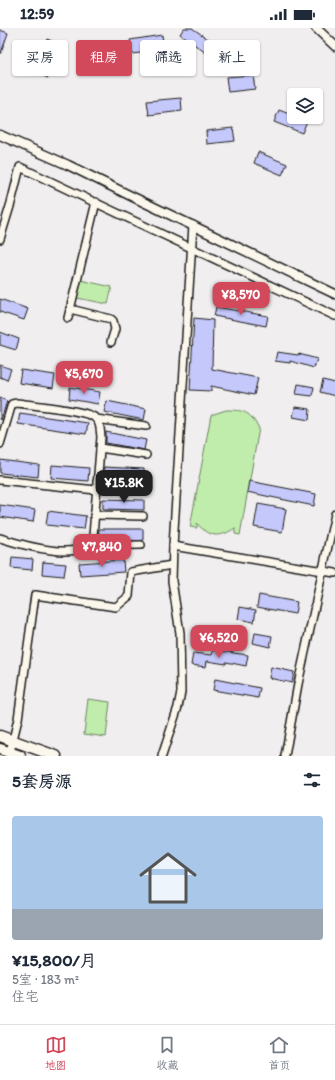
<!DOCTYPE html>
<html lang="zh">
<head>
<meta charset="utf-8">
<style>
	:root { --surface:#fff; --page:#f2f2f3; --text:#1f2937; --muted:#747a83; --line:#e0e1e3; --accent:#d1495b }
	body { margin:0; font-family:Itim,"LXGW WenKai TC",sans-serif; background:var(--page); color:var(--text); height:100vh; display:flex; flex-direction:column; font-size:15px; white-space:nowrap }
	* { box-sizing:border-box; margin:0 }
	p { font-size:13px; color:var(--muted) }
	.icon { flex:none; width:22px; height:22px; fill:none; stroke:currentColor; stroke-width:2; stroke-linecap:round; stroke-linejoin:round }
	.map { position:relative; height:728px; overflow:hidden }
	.drawer { display:flex; flex-direction:column; background:var(--surface); flex:1 }
	.drawer>* { flex:none }
	.banner { position:absolute; left:12px; top:12px; width:311px; height:36px; display:flex; gap:8px }
	.controls { position:absolute; left:287px; top:60px; display:grid; gap:8px }
	.controls a { display:grid; place-items:center; width:36px; height:36px; border-radius:4px; background:var(--surface); box-shadow:0 1px 3px #0004; font-size:20px }
	.price { position:absolute; translate:-50% -34px; padding:0 9px; border-radius:8px; background:var(--accent); color:#fff; font-size:13px; line-height:26px; filter:drop-shadow(0 1px 2px #0008) }
	.price::after { content:''; position:absolute; left:50%; top:24px; width:12px; height:9px; margin-left:-6px; background:inherit; clip-path:polygon(0 0,100% 0,50% 100%) }
	.price.selected { background:#222; color:#fff }
	ul { padding:0; list-style:none }
	li { display:grid; align-content:center; gap:8px; height:212px; padding:0 12px }
	li+li { border-top:1px solid var(--line) }
	li span { display:grid; place-items:center; height:124px; border-radius:4px; color:#555 }
	li>.icon { margin-inline-start:auto }
	span .icon { width:72px; height:72px; fill:#fffc; stroke-width:1 }
	li b { font-size:17px }
	h2 { display:flex; justify-content:space-between; align-items:center; height:48px; padding:0 12px; font-size:17px }
	.tag { padding:0 14px; border-radius:4px; background:var(--surface); box-shadow:0 1px 3px #0004; font-size:14px; line-height:36px }
	.tag.selected { background:var(--accent); color:#fff }
	.status { display:flex; justify-content:space-between; align-items:center; height:28px; padding:0 20px; background:var(--surface); direction:ltr }
	.status svg { height:11px; fill:currentColor }
	.menu { display:flex; justify-content:space-around; align-items:center; height:56px; border-top:1px solid var(--line); background:var(--surface); font-size:11px; color:var(--muted) }
	.menu a { display:grid; justify-items:center; gap:2px }
	.menu .selected { color:var(--accent) }
	.map>svg:first-child { display:block }
	.green { fill:#c0edab; stroke:#6e8464 }
	.building { fill:#c5c8fa; stroke:#1c1c1c }
	.lines { fill:none; stroke-linecap:round; stroke-linejoin:round }
	.minor-casing { stroke:#1c1c1c; stroke-width:10 }
	.tertiary-casing { stroke:#1c1c1c; stroke-width:11 }
	.secondary-casing { stroke:#1c1c1c; stroke-width:13 }
	.minor { stroke:#fbf7ec; stroke-width:7 }
	.tertiary { stroke:#fbf7ec; stroke-width:8 }
	.secondary { stroke:#fbf7ec; stroke-width:10 }
</style>
</head>
<body>
<div class="status"><b>12:59</b><svg viewBox="0 0 49 12"><path d="M0 12V9h3v3zM5 12V6h3v6zM10 12V3h3v9zM15 12V0h3v12zM26 1h20v11H26zM47 4h2v5h-2z"/></svg></div>
<div class="map">
<svg width="335" height="728" viewBox="0 0 335 728">
	<rect width="100%" height="100%" fill="#f0eeef"/>
	<filter id="ink" filterUnits="userSpaceOnUse"><feTurbulence type="fractalNoise" baseFrequency=".025" numOctaves="2"/><feDisplacementMap in="SourceGraphic" scale="8" xChannelSelector="R" yChannelSelector="G"/><feConvolveMatrix kernelMatrix="1 2 1 2 8 2 1 2 1" color-interpolation-filters="sRGB"/></filter>
	<g filter="url(#ink)">
		<g class="green">
			<path d="M80,252L112,259L108,276L77,270Z"/>
			<path d="M226,382C244,382 249,383 259,400L240,507L235,506V500C221,510 208,510 197,495V500L190,499L211,387Z"/>
			<path d="M88,671L110,674L106,709L84,706Z"/>
		</g>
		<g class="building">
			<path d="M184,0H192L214,15L206,25L180,6Z"/>
			<path d="M0,2L8,5L1,25H0Z"/>
			<path d="M162,7L164,22L132,26L130,12Z"/>
			<path d="M47,11L63,18L48,50L32,43Z"/>
			<path d="M253,47L255,61L228,64L226,49Z"/>
			<path d="M181,70L182,83L149,87L147,73Z"/>
			<path d="M279,82L307,93L302,105L274,94Z"/>
			<path d="M233,100L235,113L207,116L206,103Z"/>
			<path d="M258,124L287,136L282,147L254,135Z"/>
			<path d="M0,271L28,281L24,292L0,284Z"/>
			<path d="M216,279L268,288L266,298L214,288Z"/>
			<path d="M194,290L213,292L212,341L258,350L254,367L211,358V363L190,362Z"/>
			<path d="M0,304L19,311L16,322L0,317Z"/>
			<path d="M277,324L298,327L299,326L317,331L314,340L290,333V335L275,333Z"/>
			<path d="M0,337L11,341L7,352L0,349Z"/>
			<path d="M21,342L55,347L53,360L19,355Z"/>
			<path d="M323,352L335,355V368L320,364Z"/>
			<path d="M298,356L314,359L312,368L296,366Z"/>
			<path d="M70,359L100,364L98,376L69,371Z"/>
			<path d="M0,370L7,373L1,392L0,391Z"/>
			<path d="M107,373L146,381L144,392L104,384Z"/>
			<path d="M295,379L310,381L309,392L293,389Z"/>
			<path d="M20,385L88,395L86,406L18,396Z"/>
			<path d="M106,404L146,412L144,422L106,415Z"/>
			<path d="M0,432L39,437L38,449L0,445Z"/>
			<path d="M52,437L89,440L88,453L51,450Z"/>
			<path d="M104,439L144,441V452L104,449Z"/>
			<path d="M249,453L316,466L314,478L247,464Z"/>
			<path d="M103,471L144,472V482L103,481Z"/>
			<path d="M258,476L286,481L282,504L254,499Z"/>
			<path d="M0,477L35,482L33,494L0,489Z"/>
			<path d="M48,483L86,488L84,501L46,497Z"/>
			<path d="M99,501H143V513H98Z"/>
			<path d="M12,529L33,531L32,542L11,540Z"/>
			<path d="M123,532L124,544L80,547L79,535Z"/>
			<path d="M43,534L66,536L64,548L42,546Z"/>
			<path d="M259,567L297,574L295,586L257,579Z"/>
			<path d="M240,579L256,582L254,594L238,591Z"/>
			<path d="M255,605L272,608L270,619L253,615Z"/>
			<path d="M213,622L248,627L246,638L226,634V636L207,633L206,639L191,637L193,625L212,627Z"/>
			<path d="M271,639L294,644L292,655L269,650Z"/>
			<path d="M215,651L260,660L258,670L213,662Z"/>
		</g>
		<g class="lines">
			<g class="minor-casing">
				<g id="minor">
					<path d="M0,211L11,175L20,139L335,288"/>
					<path d="M70,281L111,291L113,293L115,301L111,314"/>
					<path d="M68,290L96,174"/>
					<path d="M96,391L146,398"/>
					<path d="M0,416L11,379L12,376L17,375C31,377 85,382 94,389C101,394 100,402 101,409L93,508C87,537 19,516 0,510"/>
					<path d="M100,420L146,427"/>
					<path d="M0,452L96,462"/>
					<path d="M97,454L143,457"/>
					<path d="M94,487L143,488"/>
					<path d="M88,518L141,517"/>
					<path d="M173,518L335,545"/>
					<path d="M10,724L18,691L35,567L116,579L129,568L131,544L172,537"/>
					<path d="M162,728L178,679L181,664L180,605L172,553L173,518L193,197"/>
					<path d="M285,728L298,656L335,486"/>
				</g>
			</g>
			<g class="tertiary-casing">
				<g id="tertiary">
					<path d="M316,0L335,18"/>
					<path d="M0,107L68,137L133,169L335,266"/>
				</g>
			</g>
			<g class="secondary-casing">
				<g id="secondary">
					<path d="M0,708L56,728"/>
					<path d="M0,721L20,728"/>
				</g>
			</g>
			<use href="#minor" class="minor"/>
			<use href="#tertiary" class="tertiary"/>
			<use href="#secondary" class="secondary"/>
		</g>
	</g>
</svg>
<div class="controls">
<a><svg class="icon" aria-label="layers" viewBox="0 0 24 24"><path d="M12 4l9 5-9 5-9-5zM3 14l9 5 9-5"/></svg></a>
</div>
<b class="price" style="left:241px;top:288px">¥8,570</b>
<b class="price" style="left:84px;top:367px">¥5,670</b>
<b class="price selected" style="left:124px;top:476px">¥15.8K</b>
<b class="price" style="left:102px;top:540px">¥7,840</b>
<b class="price" style="left:219px;top:631px">¥6,520</b>
<div class="banner">
<a class="tag">买房</a>
<a class="tag selected">租房</a>
<a class="tag">筛选</a>
<a class="tag">新上</a>
</div>
</div>
<section class="drawer">
<h2>5套房源<svg class="icon" aria-label="filters" viewBox="0 0 24 24"><path d="M4 7h16M4 17h16"/><circle cx="9" cy="7" r="2"/><circle cx="15" cy="17" r="2"/></svg></h2>
<ul>
<li><span style="background:linear-gradient(#a9c7e8 75%,#9aa5b1 0)"><svg class="icon" aria-label="home" viewBox="0 0 24 24"><path d="M3 11l9-7 9 7M6 9v11h12V9"/></svg></span><div><b>¥15,800/月</b><p>5室 · 183 m²</p><p>住宅</p></div></li>
</ul>
</section>
<nav class="menu">
<a class="selected"><svg class="icon" aria-label="map" viewBox="0 0 24 24"><path d="M3 6l6-2 6 2 6-2v14l-6 2-6-2-6 2zM9 4v14M15 6v14"/></svg>地图</a>
<a><svg class="icon" aria-label="saved" viewBox="0 0 24 24"><path d="M7 4h10v16l-5-4-5 4z"/></svg>收藏</a>
<a><svg class="icon" aria-label="home" viewBox="0 0 24 24"><path d="M3 11l9-7 9 7M6 9v11h12V9"/></svg>首页</a>
</nav>
</body>
</html>
